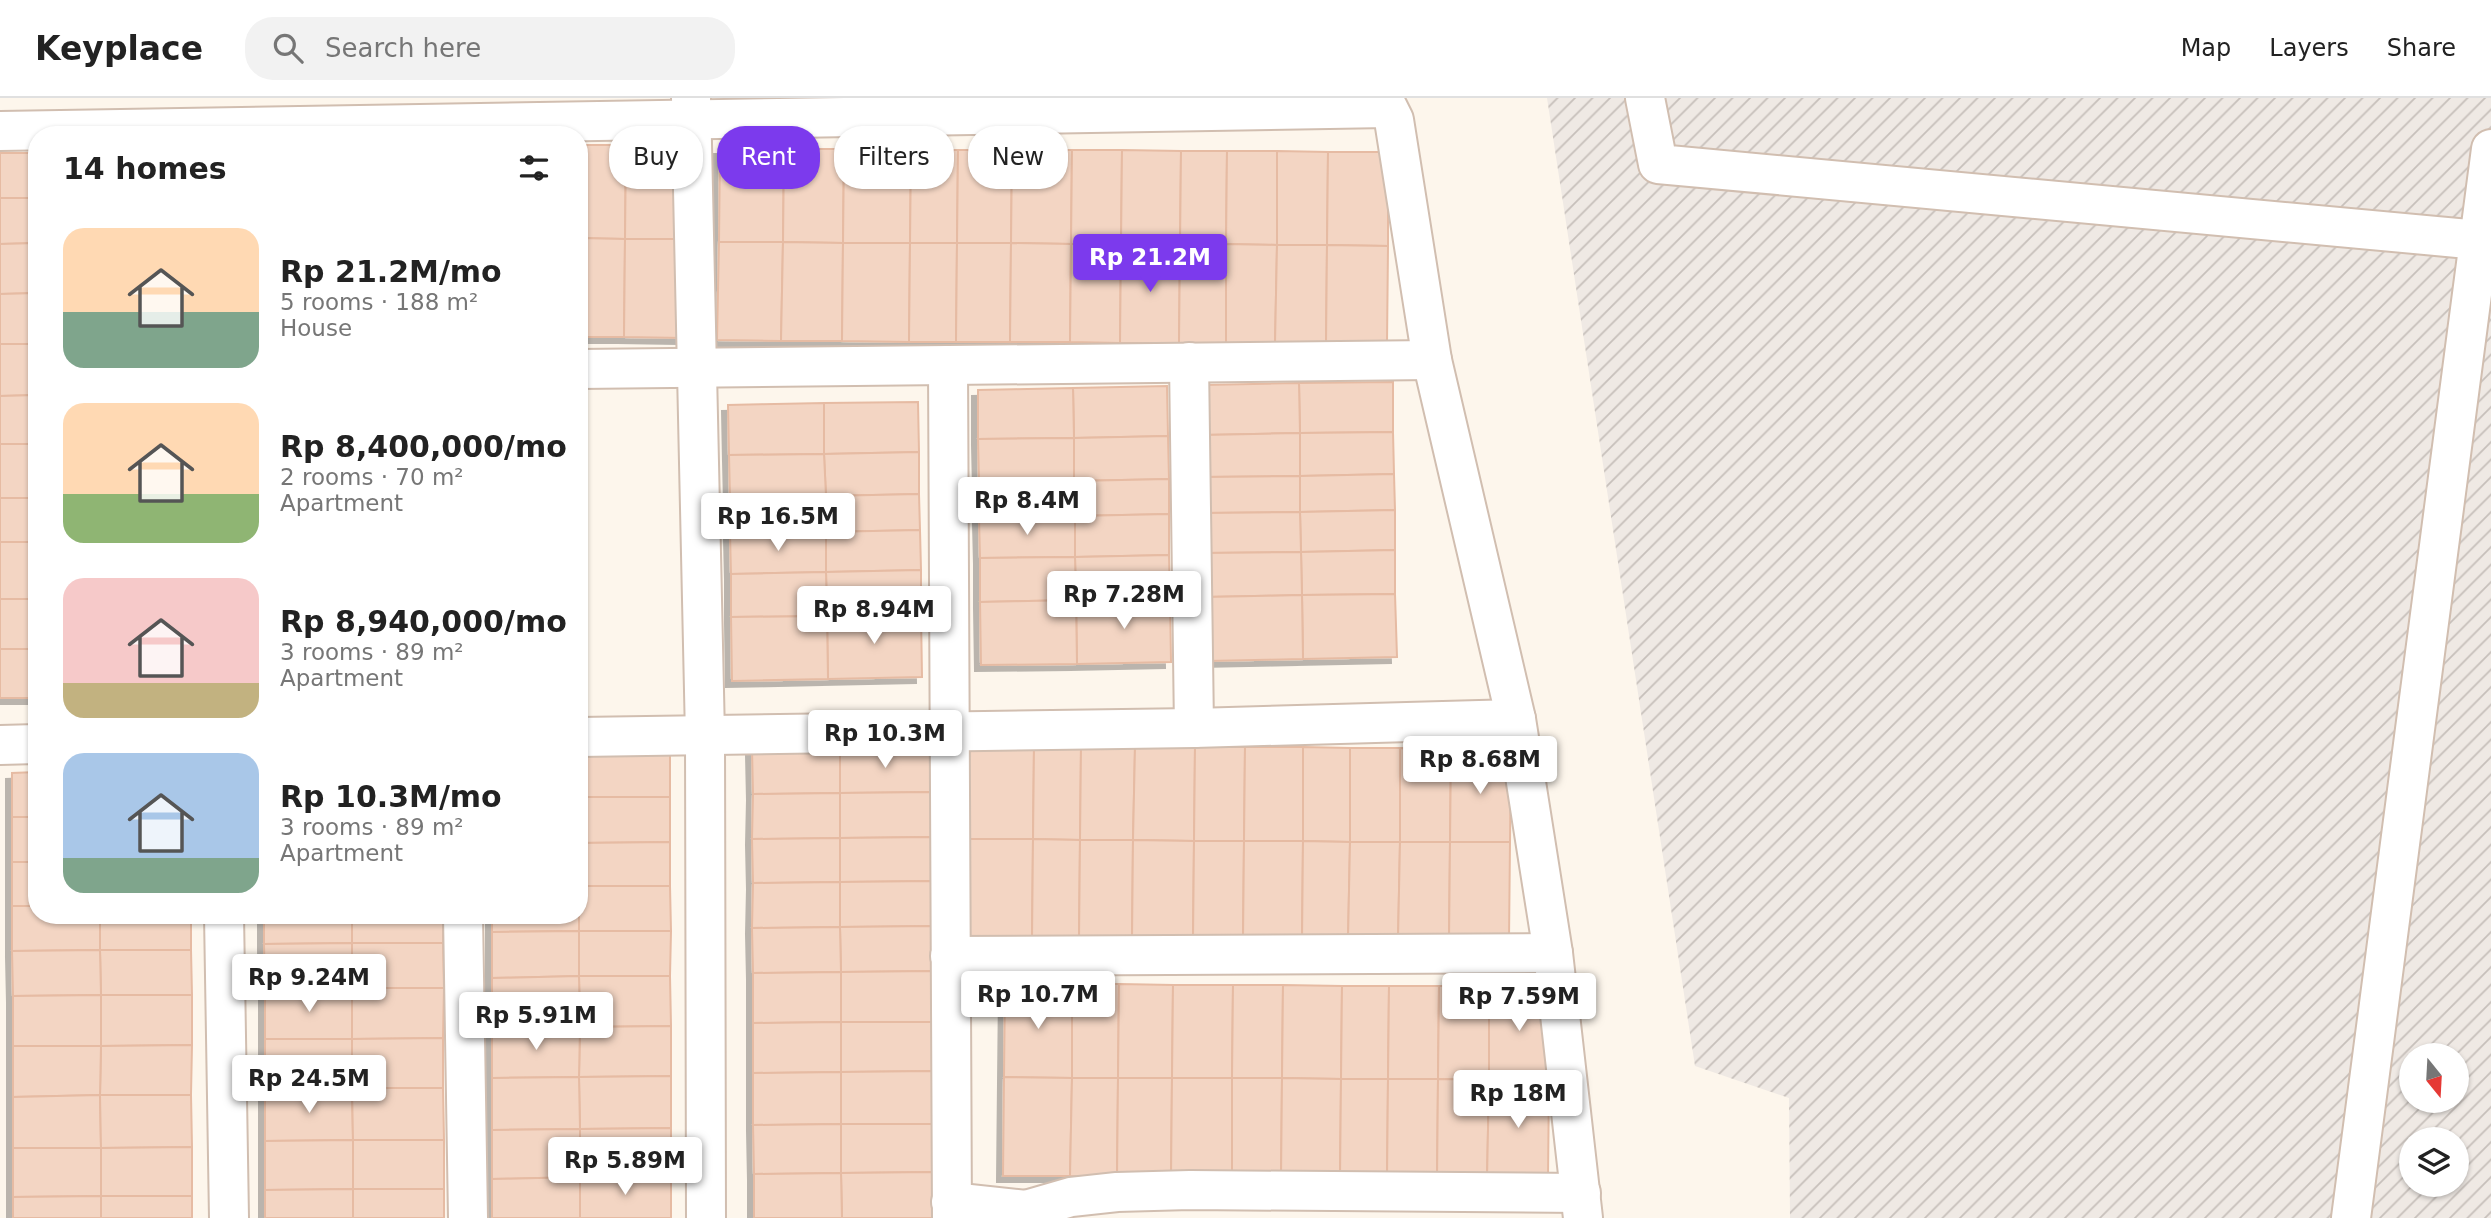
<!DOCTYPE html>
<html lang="en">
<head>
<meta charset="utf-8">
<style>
	:root { --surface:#fff; --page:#f2f2f2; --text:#222; --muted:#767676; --line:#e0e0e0; --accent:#7c3aed }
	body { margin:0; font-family:"DejaVu Sans",sans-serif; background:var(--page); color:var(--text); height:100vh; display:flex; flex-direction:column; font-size:26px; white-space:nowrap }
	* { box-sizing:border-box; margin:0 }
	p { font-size:23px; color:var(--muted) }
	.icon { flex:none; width:38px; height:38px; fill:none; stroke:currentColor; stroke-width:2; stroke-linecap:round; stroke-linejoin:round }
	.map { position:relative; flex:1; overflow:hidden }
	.panel { position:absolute; left:28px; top:28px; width:560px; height:798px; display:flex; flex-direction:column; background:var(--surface); border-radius:28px; box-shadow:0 2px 5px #0004 }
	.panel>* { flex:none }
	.hud { position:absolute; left:609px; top:28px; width:665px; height:63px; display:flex; gap:14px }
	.needle { width:46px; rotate:162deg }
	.buttons { position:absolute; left:2399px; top:945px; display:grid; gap:14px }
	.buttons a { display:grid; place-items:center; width:70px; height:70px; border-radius:50%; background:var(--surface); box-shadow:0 2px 5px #0004; font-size:35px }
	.price { position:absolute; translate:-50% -60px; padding:0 16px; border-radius:7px; background:#fff; color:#222; font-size:23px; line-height:46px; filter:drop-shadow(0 2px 4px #0008) }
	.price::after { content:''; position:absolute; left:50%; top:42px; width:21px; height:16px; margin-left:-10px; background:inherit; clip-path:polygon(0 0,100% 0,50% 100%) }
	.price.active { background:var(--accent); color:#fff }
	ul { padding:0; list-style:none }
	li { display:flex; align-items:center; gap:21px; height:175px; padding:0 35px }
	li span { display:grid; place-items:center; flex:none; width:196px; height:140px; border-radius:21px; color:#555 }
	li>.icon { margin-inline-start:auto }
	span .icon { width:84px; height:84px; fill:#fffc; stroke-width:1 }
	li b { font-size:30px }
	h2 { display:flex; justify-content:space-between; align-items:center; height:84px; padding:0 35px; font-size:30px }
	.tag { padding:0 24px; border-radius:28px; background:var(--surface); box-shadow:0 2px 5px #0004; font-size:24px; line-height:63px }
	.tag.active { background:var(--accent); color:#fff }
	header { display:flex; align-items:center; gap:42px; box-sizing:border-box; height:98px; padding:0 35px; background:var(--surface); border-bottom:2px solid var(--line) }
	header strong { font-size:33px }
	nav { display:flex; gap:38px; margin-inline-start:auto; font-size:24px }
	.search { width:490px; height:63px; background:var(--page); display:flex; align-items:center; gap:18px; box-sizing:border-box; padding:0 24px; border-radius:28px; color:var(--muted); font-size:26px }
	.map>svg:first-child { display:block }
	.industrial { fill:url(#industrial-furrows); fill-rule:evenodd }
	.building { fill:#f3d5c3; stroke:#e6bba3; stroke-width:2; filter:url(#shadow) }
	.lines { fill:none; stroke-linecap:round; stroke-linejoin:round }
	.minor-casing { stroke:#d1beb0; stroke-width:42 }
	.minor { stroke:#fff; stroke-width:38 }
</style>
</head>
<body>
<header>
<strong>Keyplace</strong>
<div class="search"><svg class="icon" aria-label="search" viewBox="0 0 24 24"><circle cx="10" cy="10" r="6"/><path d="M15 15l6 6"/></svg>Search here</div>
<nav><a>Map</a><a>Layers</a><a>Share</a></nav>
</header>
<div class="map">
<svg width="2491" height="1120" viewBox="0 0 2491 1120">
	<defs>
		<pattern id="industrial-furrows" width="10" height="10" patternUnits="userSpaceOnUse" patternTransform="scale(1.75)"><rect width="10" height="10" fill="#efe9e4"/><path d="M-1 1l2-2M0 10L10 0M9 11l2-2" fill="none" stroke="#c7c0bb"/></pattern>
		<filter id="shadow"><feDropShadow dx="-6" dy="6" stdDeviation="0" flood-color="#0004"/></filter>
	</defs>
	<rect width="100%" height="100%" fill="#fdf6ec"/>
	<path class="industrial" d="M1547,0H2491V1120H1790L1789,1000L1695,968ZM2412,957H2457V1003H2412ZM2412,1041H2457V1087H2412Z"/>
	<g class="building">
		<path d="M579,47H626L625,141L579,140Z"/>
		<path d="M626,47L686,48L685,141H625Z"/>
		<path d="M720,50L784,51L783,144H719Z"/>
		<path d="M784,51H844L843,145L783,144Z"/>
		<path d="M844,51L911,52L910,145H843Z"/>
		<path d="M911,52H958L957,145H910Z"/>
		<path d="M958,52H1012L1011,145H957Z"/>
		<path d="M1012,52H1072L1071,146L1011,145Z"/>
		<path d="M1072,52H1122L1121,146H1071Z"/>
		<path d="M1122,52L1181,53L1180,147L1121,146Z"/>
		<path d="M1181,53H1227L1226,146L1180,147Z"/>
		<path d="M1227,53H1277V147L1226,146Z"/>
		<path d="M1277,53L1328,54L1327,147H1277Z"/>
		<path d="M1328,54H1388V148L1327,147Z"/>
		<rect x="0" y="55" width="37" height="45"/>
		<path d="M0,100H37V145L0,146Z"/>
		<path d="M579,140L625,141L624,239H579Z"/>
		<path d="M625,141H685L684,240L624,239Z"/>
		<path d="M719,144H783L781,243L717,242Z"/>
		<path d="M783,144L843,145L842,243H781Z"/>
		<path d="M37,145V195L0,196V146Z"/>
		<path d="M843,145H910L909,244L842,243Z"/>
		<path d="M910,145H957L956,244H909Z"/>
		<path d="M957,145H1011L1010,244H956Z"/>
		<path d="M1011,145L1071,146L1070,244H1010Z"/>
		<path d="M1071,146H1121L1120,245L1070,244Z"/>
		<path d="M1121,146L1180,147L1179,245H1120Z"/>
		<path d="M1226,146L1277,147L1275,246L1226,245Z"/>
		<path d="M1226,146V245H1179L1180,147Z"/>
		<path d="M1277,147H1327L1326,246H1275Z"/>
		<path d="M1327,147L1388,148L1387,246H1326Z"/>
		<path d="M37,195V246H0V196Z"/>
		<path d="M0,246H37V297L0,298Z"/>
		<path d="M1393,284V334L1300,335L1299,285Z"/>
		<path d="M1299,285L1300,335L1203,337V287Z"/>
		<path d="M1167,288L1168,338L1074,340L1073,290Z"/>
		<path d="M1073,290L1074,340L978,341V292Z"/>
		<path d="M37,297V346H0V298Z"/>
		<path d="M918,304L919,354L824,356V305Z"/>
		<path d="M824,305V356L729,357L728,307Z"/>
		<path d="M1393,334L1394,376L1300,378V335Z"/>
		<path d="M1300,335V378L1204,379L1203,337Z"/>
		<path d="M1168,338L1169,381L1074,383V340Z"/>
		<path d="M1074,340V383L979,384L978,341Z"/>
		<rect x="0" y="346" width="37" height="54"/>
		<path d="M919,354V396L826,398L824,356Z"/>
		<path d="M824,356L826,398L730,400L729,357Z"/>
		<path d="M1394,376L1395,412L1300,414V378Z"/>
		<path d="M1300,378V414L1205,415L1204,379Z"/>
		<path d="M1169,381V416L1075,418L1074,383Z"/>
		<path d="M1074,383L1075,418L979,420V384Z"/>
		<path d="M919,396L920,432L826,434V398Z"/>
		<path d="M826,398V434L730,435V400Z"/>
		<rect x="0" y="400" width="37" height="44"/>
		<path d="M1395,412V452L1301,454L1300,414Z"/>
		<path d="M1300,414L1301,454L1205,455V415Z"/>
		<path d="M1169,416V457L1075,459V418Z"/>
		<path d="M1075,418V459L980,460L979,420Z"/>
		<path d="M920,432L921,472L826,474V434Z"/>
		<path d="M826,434V474L731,476L730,435Z"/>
		<rect x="0" y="444" width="37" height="57"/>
		<path d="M1395,452V496L1302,497L1301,454Z"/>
		<path d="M1301,454L1302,497L1205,499V455Z"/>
		<path d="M1169,457L1170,500L1076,502L1075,459Z"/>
		<path d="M1075,459L1076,502L980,504V460Z"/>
		<path d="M921,472V516L827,518L826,474Z"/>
		<path d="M826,474L827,518L731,519V476Z"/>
		<path d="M1395,496L1397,559L1303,561L1302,497Z"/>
		<path d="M1302,497L1303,561L1207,563L1205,499Z"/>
		<path d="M1170,500L1171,564L1077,566L1076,502Z"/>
		<rect x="0" y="501" width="37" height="50"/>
		<path d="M1076,502L1077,566L981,567L980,504Z"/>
		<path d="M921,516L922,579L828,581L827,518Z"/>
		<path d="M827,518L828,581L732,583L731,519Z"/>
		<rect x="0" y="551" width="37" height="49"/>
		<path d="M967,647L1034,648L1033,741H965Z"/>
		<path d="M1034,648L1081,649L1080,742L1033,741Z"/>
		<path d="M1081,649H1135L1133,742H1080Z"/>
		<path d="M1135,649H1195L1194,743L1133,742Z"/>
		<path d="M1195,649H1245L1244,743H1194Z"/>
		<path d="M1245,649H1303V743H1244Z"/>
		<path d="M1303,649L1350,650V744L1303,743Z"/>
		<path d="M840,650V695L753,696L752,651Z"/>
		<path d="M840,650H931V694L840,695Z"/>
		<rect x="1350" y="650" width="50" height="94"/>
		<path d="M1400,650L1451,651L1450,744H1400Z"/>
		<path d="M1451,651H1511L1510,744H1450Z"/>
		<path d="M670,654V699H579V655Z"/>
		<path d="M37,674V719H12V675Z"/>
		<path d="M931,694V739L840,740V695Z"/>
		<path d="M840,695V740L752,741L753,696Z"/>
		<path d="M579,699H670V744L579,745Z"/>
		<rect x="12" y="719" width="25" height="45"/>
		<path d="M931,739V783L840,784V740Z"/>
		<path d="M840,740V784L753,785L752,741Z"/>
		<path d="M965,741H1033L1032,841L965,840Z"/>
		<path d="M1033,741L1080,742L1079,841H1032Z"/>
		<path d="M1080,742H1133L1132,841H1079Z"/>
		<path d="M1133,742L1194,743L1193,841H1132Z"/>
		<path d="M1194,743H1244L1243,841H1193Z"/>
		<path d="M1244,743H1303L1302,842L1243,841Z"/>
		<path d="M1303,743L1350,744L1348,842H1302Z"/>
		<path d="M670,744V788H579V745Z"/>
		<path d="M1350,744H1400L1398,842H1348Z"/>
		<path d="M1400,744H1450L1449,843L1398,842Z"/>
		<path d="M1450,744H1510L1509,843H1449Z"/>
		<rect x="12" y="764" width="25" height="44"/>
		<path d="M931,783V828L840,829V784Z"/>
		<path d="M840,784V829L752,830L753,785Z"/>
		<path d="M579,788H670L671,833H579Z"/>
		<path d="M12,808H37V817H100V852L12,853Z"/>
		<rect x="100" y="817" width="91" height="35"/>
		<path d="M264,817H352V845L264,846Z"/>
		<rect x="352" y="817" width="91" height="28"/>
		<path d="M492,817H579V833L492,834Z"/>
		<path d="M931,828L932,873L841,874L840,829Z"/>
		<path d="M840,829L841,874L753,875L752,830Z"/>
		<path d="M579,833H671L670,878H579Z"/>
		<path d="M579,833V878L492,880V834Z"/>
		<path d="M352,845H443L444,890H352Z"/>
		<path d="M352,845V890L265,891L264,846Z"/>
		<path d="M100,852H191L192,897H101Z"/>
		<path d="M100,852L101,897L13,898L12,853Z"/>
		<path d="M932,873V924H841V874Z"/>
		<path d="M841,874V924L753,925V875Z"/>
		<path d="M579,878H670L671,928L580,929Z"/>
		<path d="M579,878L580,929L492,930V880Z"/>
		<path d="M1005,886H1072V980L1004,979Z"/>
		<path d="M1072,886H1119L1118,980H1072Z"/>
		<path d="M1119,886L1173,887L1172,980H1118Z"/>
		<path d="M1173,887H1233L1232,980H1172Z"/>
		<path d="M1233,887H1283L1282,980H1232Z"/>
		<path d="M1283,887L1342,888L1341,981L1282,980Z"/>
		<path d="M1342,888H1389L1388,981H1341Z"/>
		<path d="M1389,888H1439L1438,981H1388Z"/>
		<path d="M1439,888H1489V982L1438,981Z"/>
		<path d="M1489,888L1550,889L1549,982H1489Z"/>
		<path d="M352,890H444L443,940L352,941Z"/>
		<path d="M352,890V941H265V891Z"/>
		<path d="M101,897H192V947L101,948Z"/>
		<path d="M101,897V948H13V898Z"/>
		<path d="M841,924V974L753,975V925Z"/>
		<path d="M841,924H932V973L841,974Z"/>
		<path d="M671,928V978L579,979L580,929Z"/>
		<path d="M580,929L579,979L492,980V930Z"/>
		<path d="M443,940V990H352V941Z"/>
		<path d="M265,941H352V990L265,992Z"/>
		<path d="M192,947L191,997H100L101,948Z"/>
		<path d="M13,948H101L100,997L13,999Z"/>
		<path d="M932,973V1026H841V974Z"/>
		<path d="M841,974V1026L753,1027V975Z"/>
		<path d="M671,978V1030L580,1031L579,979Z"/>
		<path d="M579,979L580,1031L492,1032V980Z"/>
		<path d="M1004,979L1072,980L1070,1078H1003Z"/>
		<path d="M1072,980H1118L1117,1079L1070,1078Z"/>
		<path d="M1118,980H1172L1171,1079H1117Z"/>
		<path d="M1172,980H1232V1079H1171Z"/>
		<path d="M1232,980H1282L1281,1080L1232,1079Z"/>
		<path d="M1282,980L1341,981L1340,1080H1281Z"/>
		<path d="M1341,981H1388L1387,1080H1340Z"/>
		<path d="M1388,981H1438L1437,1081L1387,1080Z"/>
		<path d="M1438,981L1489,982L1487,1081H1437Z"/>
		<path d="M1489,982H1549L1548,1081H1487Z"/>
		<path d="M352,990L353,1042L265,1043V992Z"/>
		<path d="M352,990H443L444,1042H353Z"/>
		<path d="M100,997L101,1050H13V999Z"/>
		<path d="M100,997H191L192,1049L101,1050Z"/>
		<path d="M841,1026V1075L754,1076L753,1027Z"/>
		<path d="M841,1026H932V1074L841,1075Z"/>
		<path d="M671,1030V1079H580V1031Z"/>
		<path d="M580,1031V1079L492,1081V1032Z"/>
		<path d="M353,1042V1091L265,1092V1043Z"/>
		<rect x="353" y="1042" width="91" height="49"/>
		<path d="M192,1049V1098H101V1050Z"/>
		<path d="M13,1050H101V1098L13,1099Z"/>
		<path d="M932,1074L933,1120H842L841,1075Z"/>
		<path d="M841,1075L842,1120H754V1076Z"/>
		<path d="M580,1079V1120H492V1081Z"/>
		<rect x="580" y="1079" width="91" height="41"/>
		<path d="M353,1091V1120H265V1092Z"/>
		<rect x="353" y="1091" width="91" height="29"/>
		<path d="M101,1098V1120H13V1099Z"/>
		<rect x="101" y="1098" width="91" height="22"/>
	</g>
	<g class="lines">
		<g class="minor-casing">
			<g id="minor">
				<path d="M691,0L705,638L706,1120"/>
				<path d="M1645,0L1658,66L2479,142"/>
				<path d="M0,33L1388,10L1394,22L1432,262L1516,621L1553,855L1583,1120"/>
				<path d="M1189,264L1194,630"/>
				<path d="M948,267L952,1120"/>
				<path d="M579,271L1432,262"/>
				<path d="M579,639L1194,630L1516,621"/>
				<path d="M0,647L37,646"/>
				<path d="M224,817L229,1120"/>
				<path d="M463,817L468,1120"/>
				<path d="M950,858L1553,855"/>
				<path d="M951,1104L1026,1112L1047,1120"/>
				<path d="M1026,1112L1071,1099L1117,1094L1190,1092L1581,1095"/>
				<path d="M2351,1120L2491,51"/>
			</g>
		</g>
		<use href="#minor" class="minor"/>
	</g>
</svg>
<div class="buttons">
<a><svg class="needle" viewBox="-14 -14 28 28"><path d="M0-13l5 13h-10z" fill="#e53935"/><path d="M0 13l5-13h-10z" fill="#767676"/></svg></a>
<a><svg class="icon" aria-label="layers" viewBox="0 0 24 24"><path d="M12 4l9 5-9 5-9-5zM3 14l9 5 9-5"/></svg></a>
</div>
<b class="price active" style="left:1150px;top:196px">Rp 21.2M</b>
<b class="price" style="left:1027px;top:439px">Rp 8.4M</b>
<b class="price" style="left:778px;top:455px">Rp 16.5M</b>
<b class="price" style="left:1124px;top:533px">Rp 7.28M</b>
<b class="price" style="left:874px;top:548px">Rp 8.94M</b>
<b class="price" style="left:885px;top:672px">Rp 10.3M</b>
<b class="price" style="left:1480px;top:698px">Rp 8.68M</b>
<b class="price" style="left:309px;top:916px">Rp 9.24M</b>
<b class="price" style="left:1038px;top:933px">Rp 10.7M</b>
<b class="price" style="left:1519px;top:935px">Rp 7.59M</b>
<b class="price" style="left:536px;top:954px">Rp 5.91M</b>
<b class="price" style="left:309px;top:1017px">Rp 24.5M</b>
<b class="price" style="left:1518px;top:1032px">Rp 18M</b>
<b class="price" style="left:625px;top:1099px">Rp 5.89M</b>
<div class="hud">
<a class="tag">Buy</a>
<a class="tag active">Rent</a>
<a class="tag">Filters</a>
<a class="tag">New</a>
</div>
<section class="panel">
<h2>14 homes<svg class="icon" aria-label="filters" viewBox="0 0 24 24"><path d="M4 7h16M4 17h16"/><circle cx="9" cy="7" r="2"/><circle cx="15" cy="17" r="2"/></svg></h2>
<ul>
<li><span style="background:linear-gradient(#ffd9b3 60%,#7fa58c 0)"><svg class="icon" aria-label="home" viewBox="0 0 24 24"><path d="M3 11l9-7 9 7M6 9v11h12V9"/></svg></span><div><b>Rp 21.2M/mo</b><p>5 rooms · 188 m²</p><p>House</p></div></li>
<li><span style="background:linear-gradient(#ffd9b3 65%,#8fb573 0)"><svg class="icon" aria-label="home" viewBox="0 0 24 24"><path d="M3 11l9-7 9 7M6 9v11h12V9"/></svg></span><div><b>Rp 8,400,000/mo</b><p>2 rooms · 70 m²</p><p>Apartment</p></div></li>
<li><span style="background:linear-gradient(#f6c9c9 75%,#c2b280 0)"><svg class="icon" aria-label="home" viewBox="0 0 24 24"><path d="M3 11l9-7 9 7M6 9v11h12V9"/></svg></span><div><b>Rp 8,940,000/mo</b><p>3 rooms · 89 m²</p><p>Apartment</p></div></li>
<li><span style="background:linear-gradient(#a9c7e8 75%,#7fa58c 0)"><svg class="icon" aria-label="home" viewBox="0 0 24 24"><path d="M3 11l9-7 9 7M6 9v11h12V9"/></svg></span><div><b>Rp 10.3M/mo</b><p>3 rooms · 89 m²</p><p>Apartment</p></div></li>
</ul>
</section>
</div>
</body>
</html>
